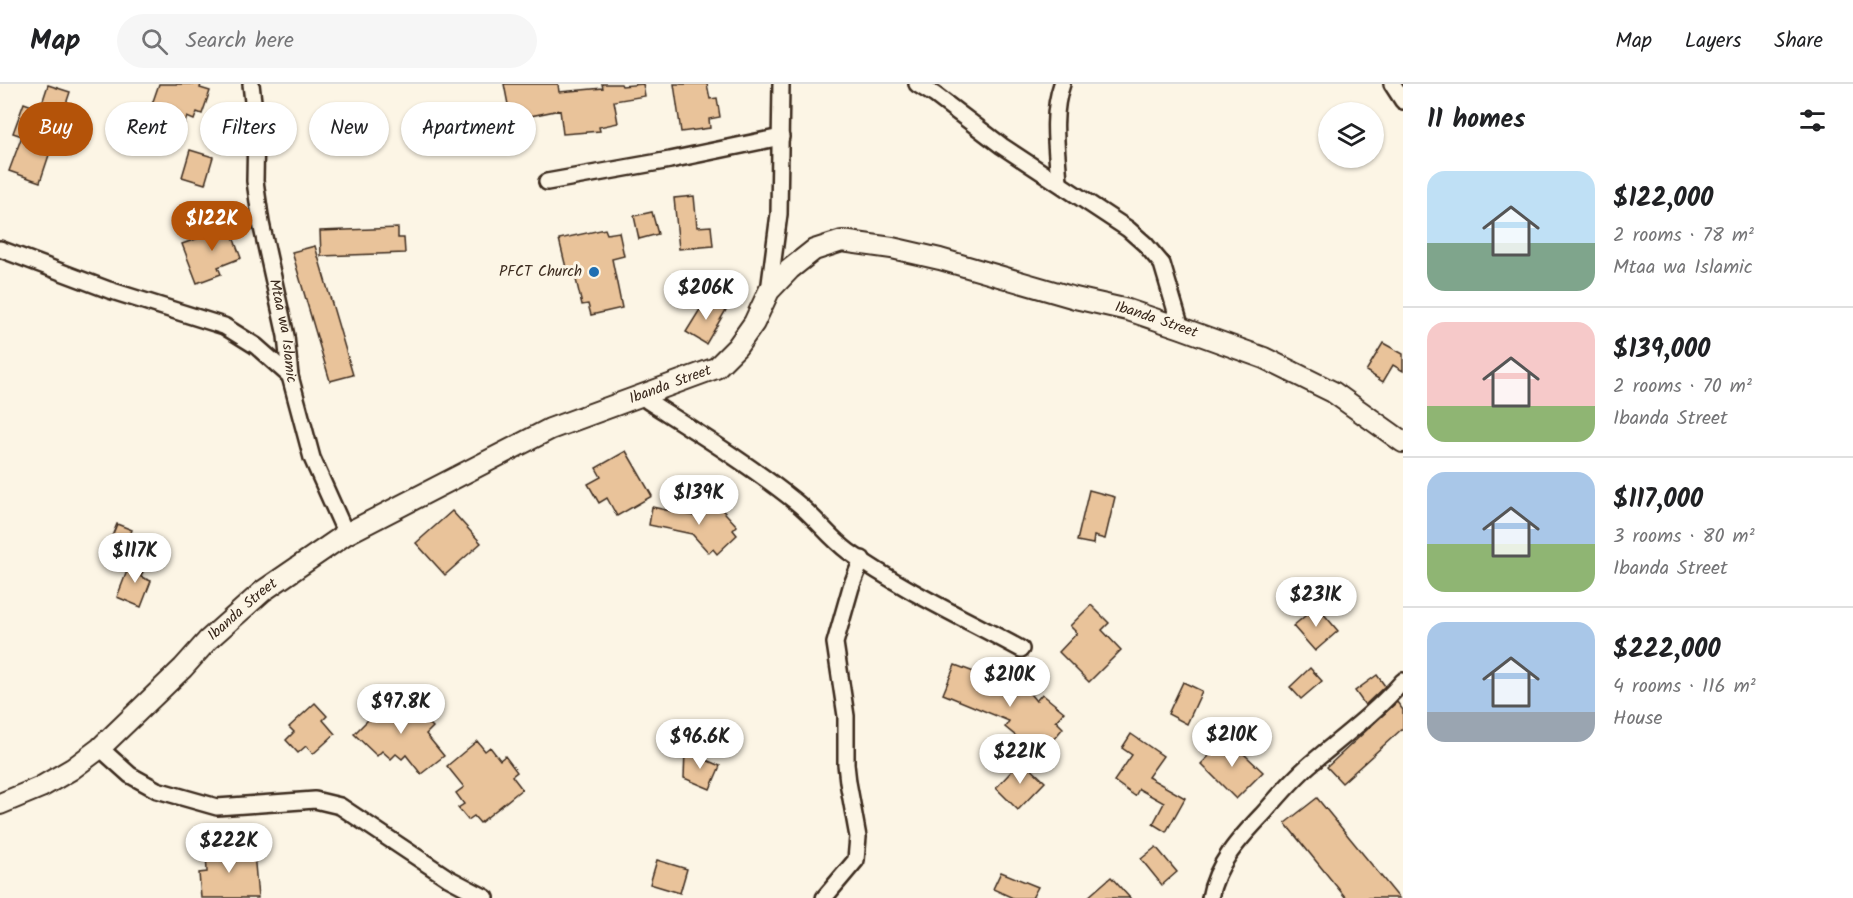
<!DOCTYPE html>
<html lang="en">
<head>
<meta charset="utf-8">
<style>
	:root { --surface:#fff; --page:#f6f6f6; --text:#202124; --muted:#757577; --line:#e0e0e0; --accent:#b45309 }
	body { margin:0; font-family:Kalam,sans-serif; background:var(--page); color:var(--text); height:100vh; display:flex; flex-direction:column; font-size:22px; white-space:nowrap }
	* { box-sizing:border-box; margin:0 }
	p { font-size:20px; color:var(--muted) }
	.icon { flex:none; width:33px; height:33px; fill:none; stroke:currentColor; stroke-width:2; stroke-linecap:round; stroke-linejoin:round }
	.map { position:relative; flex:1; overflow:hidden }
	.panel { display:flex; flex-direction:column; background:var(--surface); width:450px }
	.panel>* { flex:none }
	.hud { position:absolute; left:18px; top:18px; width:570px; height:54px; display:flex; gap:12px }
	.controls { position:absolute; left:1318px; top:18px; display:grid; gap:12px }
	.controls a { display:grid; place-items:center; width:66px; height:66px; border-radius:50%; background:var(--surface); box-shadow:0 2px 4px #0004; font-size:30px }
	.price { position:absolute; translate:-50% -51px; padding:0 14px; border-radius:21px; background:#fff; color:#222; font-size:20px; line-height:39px; filter:drop-shadow(0 2px 3px #0008) }
	.price::after { content:''; position:absolute; left:50%; top:36px; width:18px; height:14px; margin-left:-9px; background:inherit; clip-path:polygon(0 0,100% 0,50% 100%) }
	.price.on { background:var(--accent); color:#fff }
	ul { padding:0; list-style:none }
	li { display:flex; align-items:center; gap:18px; height:150px; padding:0 24px }
	li+li { border-top:2px solid var(--line) }
	li span { display:grid; place-items:center; flex:none; width:168px; height:120px; border-radius:18px; color:#555 }
	li>.icon { margin-inline-start:auto }
	span .icon { width:72px; height:72px; fill:#fffc; stroke-width:1 }
	li b { font-size:26px }
	h2 { display:flex; justify-content:space-between; align-items:center; height:72px; padding:0 24px; font-size:26px }
	.pill { padding:0 21px; border-radius:27px; background:var(--surface); box-shadow:0 2px 4px #0004; font-size:21px; line-height:54px }
	.pill.on { background:var(--accent); color:#fff }
	header { display:flex; align-items:center; gap:36px; box-sizing:border-box; height:84px; padding:0 30px; background:var(--surface); border-bottom:2px solid var(--line) }
	header strong { font-size:28px }
	nav { display:flex; gap:33px; margin-inline-start:auto; font-size:21px }
	.search { width:420px; height:54px; background:var(--page); display:flex; align-items:center; gap:15px; box-sizing:border-box; padding:0 21px; border-radius:33px; color:var(--muted); font-size:22px }
	main { display:flex; flex:1; min-height:0 }
	.map>svg:first-child { display:block }
	.building { fill:#e9c39a; stroke:#3b2a1e; stroke-width:1.5 }
	.lines { fill:none; stroke-linecap:round; stroke-linejoin:round }
	.minor-casing { stroke:#3b2a1e; stroke-width:20 }
	.tertiary-casing { stroke:#3b2a1e; stroke-width:24 }
	.minor { stroke:#fcf5e5; stroke-width:15 }
	.tertiary { stroke:#fcf5e5; stroke-width:20 }
	.poi-dot { fill:#1f6fb2; stroke:#fcf5e5; stroke-width:2 }
	.labels { text-anchor:middle; dominant-baseline:central; stroke-width:6; stroke-linejoin:round; paint-order:stroke }
	.poi-label { font-size:15px; fill:#3b2a1e; stroke:#fcf5e5; text-anchor:end }
	.street-label { font-size:15px; fill:#3b2a1e; stroke:#fcf5e5 }
</style>
</head>
<body>
<header>
<strong>Map</strong>
<div class="search"><svg class="icon" aria-label="search" viewBox="0 0 24 24"><circle cx="10" cy="10" r="6"/><path d="M15 15l6 6"/></svg>Search here</div>
<nav><a>Map</a><a>Layers</a><a>Share</a></nav>
</header>
<main>
<div class="map">
<svg width="1403" height="814" viewBox="0 0 1403 814">
	<rect width="100%" height="100%" fill="#fcf5e5"/>
	<filter id="ink" filterUnits="userSpaceOnUse"><feTurbulence type="fractalNoise" baseFrequency=".0167" numOctaves="2"/><feDisplacementMap in="SourceGraphic" scale="12" xChannelSelector="R" yChannelSelector="G"/><feConvolveMatrix kernelMatrix="1 2 1 2 8 2 1 2 1" color-interpolation-filters="sRGB"/></filter>
	<g filter="url(#ink)">
		<g class="building">
			<path d="M159,0H201L200,4L210,7L202,30L197,28L194,36L187,33L176,64L141,52Z"/>
			<path d="M504,0H558L559,8L603,4L602,0H621L622,2L643,0L645,12L614,17L618,39L599,43L600,47L563,50L560,26L511,36Z"/>
			<path d="M674,0H707L710,15L717,14L720,33L709,35L710,44L681,48Z"/>
			<path d="M48,1L70,8L40,98L9,87L22,52L13,49L24,19L40,25Z"/>
			<path d="M382,31L384,46L361,50L358,34Z"/>
			<path d="M190,66L213,73L205,100L182,93Z"/>
			<path d="M694,112L697,143L711,142L713,162L679,165L674,114Z"/>
			<path d="M652,128L658,150L639,155L634,132Z"/>
			<path d="M227,137L241,174L218,183L221,190L197,199L182,160L210,150L208,144Z"/>
			<path d="M398,144V154H404L405,169L321,172L320,147Z"/>
			<path d="M605,145L607,150L619,148L624,172L612,175L622,224L591,231L588,220L582,221L574,187L567,188L559,155Z"/>
			<path d="M315,162L353,291L330,297L292,168Z"/>
			<path d="M707,214L726,226L706,260L686,248Z"/>
			<path d="M1383,259L1403,270V287L1393,281L1383,298L1366,287Z"/>
			<path d="M626,367L652,412L617,432L607,414L599,419L588,400L601,393L596,384Z"/>
			<path d="M1089,406L1115,413L1105,455L1094,452L1093,460L1077,457Z"/>
			<path d="M716,419L737,442L733,446L737,451L717,470L713,465L709,469L692,450L649,441L652,423L694,432L705,423L708,427Z"/>
			<path d="M452,427L481,459L445,491L416,459Z"/>
			<path d="M117,440L132,446L123,470L107,464Z"/>
			<path d="M132,474L146,480L141,493L151,497L141,523L117,513Z"/>
			<path d="M1091,521L1109,539L1102,546L1121,566L1089,598L1059,568L1077,549L1070,542Z"/>
			<path d="M1317,522L1338,547L1315,567L1293,542Z"/>
			<path d="M955,581L982,591L979,599L1000,608L1017,594L1036,617L1042,610L1064,628L1056,637L1063,644L1040,672L1005,643L1009,637L943,610Z"/>
			<path d="M1310,584L1322,597L1301,615L1290,603Z"/>
			<path d="M1377,591L1385,602L1365,621L1355,607Z"/>
			<path d="M1183,598L1202,607L1187,640L1168,630Z"/>
			<path d="M399,610L433,643L426,650L444,672L421,690L406,671L402,675L396,670L391,675L382,667L377,672L354,650L372,632L375,635Z"/>
			<path d="M1397,618L1403,626V644L1342,699L1327,683Z"/>
			<path d="M315,619L327,632L323,636L335,650L313,670L306,662L298,669L286,656L294,648L289,643Z"/>
			<path d="M1131,650L1163,672L1148,693L1185,714L1166,748L1153,740L1164,719L1139,705L1135,712L1114,697L1132,671L1122,664Z"/>
			<path d="M1227,654L1263,688L1236,715L1201,680Z"/>
			<path d="M477,657L485,667L490,663L500,676L505,672L517,688L512,692L522,705L480,739L474,732L468,736L458,724L464,720L456,709L464,703L447,682Z"/>
			<path d="M685,667L720,682L710,705L684,694Z"/>
			<path d="M1022,676L1045,698L1018,726L996,704Z"/>
			<path d="M1317,714L1399,814H1346L1285,739Z"/>
			<path d="M241,760L242,770L254,769L258,814H201L199,789L207,788L206,768L219,767L218,762Z"/>
			<path d="M1156,763L1177,788L1162,801L1141,775Z"/>
			<path d="M657,776L687,785L680,809L650,800Z"/>
			<path d="M1001,788L1038,803L1032,814H1013L993,805Z"/>
			<path d="M1111,793L1130,814H1087Z"/>
		</g>
		<g class="lines">
			<g class="minor-casing">
				<g id="minor">
					<path id="s1" d="M251,0L256,43L255,97L261,139L286,252L290,292L312,374L346,450"/>
					<path d="M917,0L935,11L1002,62L1128,145L1145,160L1162,180L1181,244"/>
					<path d="M1392,0L1403,17"/>
					<path d="M547,98L670,76L781,53"/>
					<path d="M1059,98C1057,66 1051,31 1062,0"/>
					<path d="M0,165L109,206L224,242L256,262L290,292"/>
					<path d="M769,207L779,130L781,0"/>
					<path d="M644,309L648,317C698,349 750,381 796,418C815,433 830,454 849,468C903,506 964,534 1021,565"/>
					<path d="M100,664L130,691L157,706L217,723L315,716L340,722L448,794L486,814"/>
					<path d="M824,814L856,776L858,753L848,698L846,680V632L835,559L851,503L862,475"/>
					<path d="M1210,814C1216,780 1240,754 1263,730C1279,712 1295,692 1314,677C1345,651 1376,628 1403,597"/>
				</g>
			</g>
			<g class="tertiary-casing">
				<g id="tertiary">
					<path id="s2" d="M0,720L41,703L72,685L100,664L183,584L208,556L263,507L346,450L550,345L716,284L737,263L754,239L769,207L790,185L814,166L842,157L892,164L940,175L1075,214L1128,226L1181,244L1264,274L1333,308L1403,358"/>
				</g>
			</g>
			<use href="#minor" class="minor"/>
			<use href="#tertiary" class="tertiary"/>
		</g>
	</g>
	<circle class="poi-dot" cx="594" cy="188" r="6"/>
	<g class="labels">
		<g class="poi-label">
			<text x="582" y="188">PFCT Church</text>
		</g>
		<g class="street-label">
			<text stroke="none"><textPath href="#s2" startOffset="1358">Ibanda Street</textPath></text>
			<text stroke="none"><textPath href="#s1" startOffset="250">Mtaa wa Islamic</textPath></text>
			<text stroke="none"><textPath href="#s2" startOffset="800">Ibanda Street</textPath></text>
			<text stroke="none"><textPath href="#s2" startOffset="314">Ibanda Street</textPath></text>
		</g>
	</g>
</svg>
<div class="controls">
<a><svg class="icon" aria-label="layers" viewBox="0 0 24 24"><path d="M12 4l9 5-9 5-9-5zM3 14l9 5 9-5"/></svg></a>
</div>
<b class="price on" style="left:212px;top:168px">$122K</b>
<b class="price" style="left:706px;top:237px">$206K</b>
<b class="price" style="left:699px;top:442px">$139K</b>
<b class="price" style="left:135px;top:500px">$117K</b>
<b class="price" style="left:1316px;top:544px">$231K</b>
<b class="price" style="left:1010px;top:624px">$210K</b>
<b class="price" style="left:401px;top:651px">$97.8K</b>
<b class="price" style="left:1232px;top:684px">$210K</b>
<b class="price" style="left:700px;top:686px">$96.6K</b>
<b class="price" style="left:1020px;top:701px">$221K</b>
<b class="price" style="left:229px;top:790px">$222K</b>
<div class="hud">
<a class="pill on">Buy</a>
<a class="pill">Rent</a>
<a class="pill">Filters</a>
<a class="pill">New</a>
<a class="pill">Apartment</a>
</div>
</div>
<section class="panel">
<h2>11 homes<svg class="icon" aria-label="filters" viewBox="0 0 24 24"><path d="M4 7h16M4 17h16"/><circle cx="9" cy="7" r="2"/><circle cx="15" cy="17" r="2"/></svg></h2>
<ul>
<li><span style="background:linear-gradient(#bfe0f5 60%,#7fa58c 0)"><svg class="icon" aria-label="home" viewBox="0 0 24 24"><path d="M3 11l9-7 9 7M6 9v11h12V9"/></svg></span><div><b>$122,000</b><p>2 rooms · 78 m²</p><p>Mtaa wa Islamic</p></div></li>
<li><span style="background:linear-gradient(#f6c9c9 70%,#8fb573 0)"><svg class="icon" aria-label="home" viewBox="0 0 24 24"><path d="M3 11l9-7 9 7M6 9v11h12V9"/></svg></span><div><b>$139,000</b><p>2 rooms · 70 m²</p><p>Ibanda Street</p></div></li>
<li><span style="background:linear-gradient(#a9c7e8 60%,#8fb573 0)"><svg class="icon" aria-label="home" viewBox="0 0 24 24"><path d="M3 11l9-7 9 7M6 9v11h12V9"/></svg></span><div><b>$117,000</b><p>3 rooms · 80 m²</p><p>Ibanda Street</p></div></li>
<li><span style="background:linear-gradient(#a9c7e8 75%,#9aa5b1 0)"><svg class="icon" aria-label="home" viewBox="0 0 24 24"><path d="M3 11l9-7 9 7M6 9v11h12V9"/></svg></span><div><b>$222,000</b><p>4 rooms · 116 m²</p><p>House</p></div></li>
</ul>
</section>
</main>
</body>
</html>
